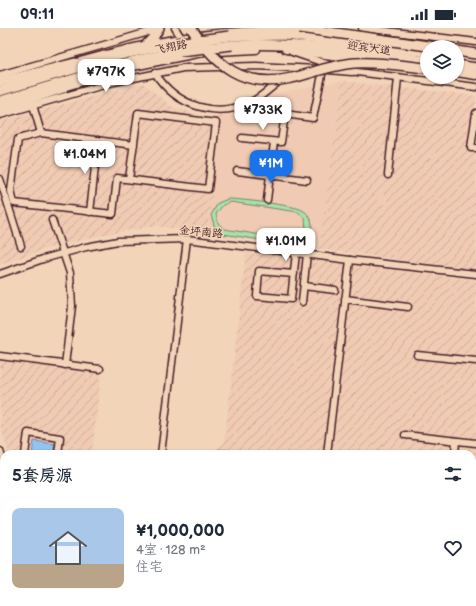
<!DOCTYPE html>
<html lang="zh">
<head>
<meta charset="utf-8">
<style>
	:root { --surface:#fff; --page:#f2f2f3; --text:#1f2937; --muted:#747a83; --accent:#1a73e8 }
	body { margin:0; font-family:"Balsamiq Sans","LXGW WenKai TC",sans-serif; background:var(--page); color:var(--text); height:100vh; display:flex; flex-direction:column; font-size:15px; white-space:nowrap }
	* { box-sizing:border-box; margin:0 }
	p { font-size:13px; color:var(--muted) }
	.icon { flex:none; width:22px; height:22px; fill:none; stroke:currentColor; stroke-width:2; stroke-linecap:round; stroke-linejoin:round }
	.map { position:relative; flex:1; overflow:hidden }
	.side { position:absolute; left:0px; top:422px; width:476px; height:156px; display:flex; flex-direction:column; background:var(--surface); border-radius:12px 12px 0 0; box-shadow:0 1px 3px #0004 }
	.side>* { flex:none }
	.tools { position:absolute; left:420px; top:12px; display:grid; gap:8px }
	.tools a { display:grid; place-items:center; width:44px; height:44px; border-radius:50%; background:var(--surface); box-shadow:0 1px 3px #0004; font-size:20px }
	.price { position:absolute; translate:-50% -34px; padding:0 9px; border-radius:8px; background:#fff; color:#222; font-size:13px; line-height:26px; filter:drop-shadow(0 1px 2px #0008) }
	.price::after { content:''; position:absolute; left:50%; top:24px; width:12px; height:9px; margin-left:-6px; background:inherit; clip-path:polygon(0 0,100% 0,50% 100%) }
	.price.current { background:var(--accent); color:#fff }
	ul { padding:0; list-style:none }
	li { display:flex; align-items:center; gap:12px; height:100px; padding:0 12px }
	li span { display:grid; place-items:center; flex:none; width:112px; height:80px; border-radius:8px; color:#555 }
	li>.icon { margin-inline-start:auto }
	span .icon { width:48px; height:48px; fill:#fffc; stroke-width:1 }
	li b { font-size:17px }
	h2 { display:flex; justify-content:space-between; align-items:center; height:48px; padding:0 12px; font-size:17px }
	.status { display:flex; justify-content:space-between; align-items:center; height:28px; padding:0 20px; background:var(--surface); direction:ltr }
	.status svg { height:11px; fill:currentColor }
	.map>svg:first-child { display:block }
	.built { fill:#f0cab2 }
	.industrial { fill:url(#industrial-furrows) }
	.grass { fill:#a5e3aa; stroke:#78816a; fill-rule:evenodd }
	.water { fill:#92c4ee; stroke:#7582a0 }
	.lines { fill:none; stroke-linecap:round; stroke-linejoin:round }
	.minor-casing { stroke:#4a1f2b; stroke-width:9 }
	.major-casing { stroke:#4a1f2b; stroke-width:11 }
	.highway-casing { stroke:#4a1f2b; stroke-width:12 }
	.minor { stroke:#f2d5b9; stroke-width:6 }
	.major { stroke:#f2d5b9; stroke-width:8 }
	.highway { stroke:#f2d5b9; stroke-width:9 }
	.highway-bridge-casing { stroke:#4a1f2b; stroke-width:12; stroke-linecap:butt }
	.highway-bridge { stroke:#f2d5b9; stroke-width:9 }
	.labels { text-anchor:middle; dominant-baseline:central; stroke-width:3; stroke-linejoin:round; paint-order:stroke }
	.street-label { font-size:11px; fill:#4a1f2b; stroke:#f2d5b9 }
</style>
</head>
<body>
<div class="status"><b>09:11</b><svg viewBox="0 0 49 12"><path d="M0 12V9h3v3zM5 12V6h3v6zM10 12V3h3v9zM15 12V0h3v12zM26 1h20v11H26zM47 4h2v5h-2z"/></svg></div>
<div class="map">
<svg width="476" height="578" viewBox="0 0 476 578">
	<defs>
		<pattern id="industrial-furrows" width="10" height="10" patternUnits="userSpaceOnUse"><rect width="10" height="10" fill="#f0cab2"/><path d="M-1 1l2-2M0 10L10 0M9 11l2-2" fill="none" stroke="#cfad99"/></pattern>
	</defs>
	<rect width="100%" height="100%" fill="#f2d5b9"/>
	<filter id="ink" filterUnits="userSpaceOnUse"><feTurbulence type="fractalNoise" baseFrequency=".025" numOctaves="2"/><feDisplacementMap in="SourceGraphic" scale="8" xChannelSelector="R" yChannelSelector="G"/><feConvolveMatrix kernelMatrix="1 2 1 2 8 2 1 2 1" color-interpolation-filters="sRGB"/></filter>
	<g filter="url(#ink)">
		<path class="built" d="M342,53L319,221L207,206L222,88L235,86L272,66Z"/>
		<g class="industrial">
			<path d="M342,53L476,68V242L319,221Z"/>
			<path d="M143,55L171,78L207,90L222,88L207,206L156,198L107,206L45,221L0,237V93Z"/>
			<path d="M246,225L476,252V578H54L53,574H472V426H213L224,415Z"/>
			<path d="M0,332L101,346L92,426H9L0,397Z"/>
			<path d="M0,448L4,461V574H39L40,578H0Z"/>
		</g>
		<path class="grass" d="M228,171C238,171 294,177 302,182C320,191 311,216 293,217L223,206L215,200L211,187L218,175ZM231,174L298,184L305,190L306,202L301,209L293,212L224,201L218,195L216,186L223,177Z"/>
		<path class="water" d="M34,413L55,416L53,426H32Z"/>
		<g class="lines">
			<g class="minor-casing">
				<g id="minor">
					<path d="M175,0L184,14"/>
					<path d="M362,0L476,14"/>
					<path d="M292,24L333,38"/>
					<path d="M328,42L352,44"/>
					<path d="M349,43L476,59"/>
					<path d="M155,45C176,78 217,92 253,73C263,68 271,59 280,53"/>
					<path d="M0,47L159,1"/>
					<path d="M33,77L41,105"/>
					<path d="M476,85L471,120H476"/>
					<path d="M0,87L114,54L183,40L256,38L317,41"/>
					<path d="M242,110L281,114L285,86L313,90L323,42"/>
					<path d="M237,143L307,152"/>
					<path d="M388,147L398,50"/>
					<path d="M0,151L21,218"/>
					<path d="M129,151L138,85L216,95L208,161L117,150L113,186L14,175L11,163L18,111L41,105L134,117"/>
					<path d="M267,172L274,114"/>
					<path d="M90,184L98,112"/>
					<path d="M52,192L70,245L72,278L65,337"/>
					<path d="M0,246L43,231L86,219L118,213L187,211L350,232L476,246"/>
					<path d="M294,246L259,243L257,268L291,271L296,225"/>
					<path d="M304,258L335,262"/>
					<path d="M345,271L408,279"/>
					<path d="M302,274L307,226"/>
					<path d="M417,327L476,333"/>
					<path d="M0,328L100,341"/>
					<path d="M405,407L476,415"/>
					<path d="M0,423L4,436"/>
					<path d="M25,426L28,405L60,410L58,426"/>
					<path d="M161,426L187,211"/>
					<path d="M218,426H227"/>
					<path d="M327,426L350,232"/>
					<path d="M455,426L456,413"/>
					<path d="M474,496L476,480"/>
					<path d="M472,506H476"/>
					<path d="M0,535L4,534"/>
					<path d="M472,556H476"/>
					<path d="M46,574L47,578"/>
					<path d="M356,574L392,578"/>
					<path d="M194,578L195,574"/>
					<path d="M257,578V574"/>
					<path d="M325,578L326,574"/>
					<path d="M416,578L417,574"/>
					<path d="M463,578V574"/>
				</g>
			</g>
			<g class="major-casing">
				<g id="major">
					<path d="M286,21L371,32"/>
					<path d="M218,23L256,21"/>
					<path d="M70,37C151,13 220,0 306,3"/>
					<path d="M457,44L476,47"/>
					<path d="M56,61L133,38L202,24"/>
				</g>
			</g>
			<g class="highway-casing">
				<g id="highway">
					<path d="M273,0L285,2"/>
					<path d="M230,8L285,7L427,24"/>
					<path d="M147,16L153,10L159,0"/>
					<path d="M232,17C298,14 362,24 427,33"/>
					<path d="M457,23L476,26"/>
					<path d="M457,37L476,40"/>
					<path d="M0,54L75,35"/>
					<path d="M0,63L128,25L176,15"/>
					<path d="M0,73L131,34L180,23"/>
					<path d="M0,81L63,60"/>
				</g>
			</g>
			<use href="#minor" class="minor"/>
			<use href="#major" class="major"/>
			<use href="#highway" class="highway"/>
			<g class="highway-bridge-casing">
				<g id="highway-bridge">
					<path d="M191,0C217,38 243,61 292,50C312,45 332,37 354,35C378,33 403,38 427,40"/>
					<path d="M300,0L435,19"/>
					<path d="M176,15L230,8"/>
					<path d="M180,23L232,17"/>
				</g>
			</g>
			<use href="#highway-bridge" class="highway-bridge"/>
		</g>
	</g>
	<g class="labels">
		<g class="street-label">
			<text transform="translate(171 19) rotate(-11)">飞翔路</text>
			<text transform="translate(369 20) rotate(8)">迎宾大道</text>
			<text transform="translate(201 204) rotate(5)">金坪南路</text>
		</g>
	</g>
</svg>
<div class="tools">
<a><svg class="icon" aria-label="layers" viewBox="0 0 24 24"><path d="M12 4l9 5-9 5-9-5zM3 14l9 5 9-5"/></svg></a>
</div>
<b class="price" style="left:106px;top:65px">¥797K</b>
<b class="price" style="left:263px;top:103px">¥733K</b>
<b class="price" style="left:85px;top:147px">¥1.04M</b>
<b class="price current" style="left:271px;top:156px">¥1M</b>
<b class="price" style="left:286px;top:234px">¥1.01M</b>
<section class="side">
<h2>5套房源<svg class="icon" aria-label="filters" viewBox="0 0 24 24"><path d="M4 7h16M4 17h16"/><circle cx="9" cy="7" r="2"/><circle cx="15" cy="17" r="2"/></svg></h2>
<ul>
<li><span style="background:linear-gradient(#a9c7e8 70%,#b9a48a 0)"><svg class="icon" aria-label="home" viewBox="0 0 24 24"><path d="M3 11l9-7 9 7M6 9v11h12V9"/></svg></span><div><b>¥1,000,000</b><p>4室 · 128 m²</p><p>住宅</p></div><svg class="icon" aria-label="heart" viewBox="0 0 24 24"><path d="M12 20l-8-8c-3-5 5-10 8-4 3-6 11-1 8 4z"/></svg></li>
</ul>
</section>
</div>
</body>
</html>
